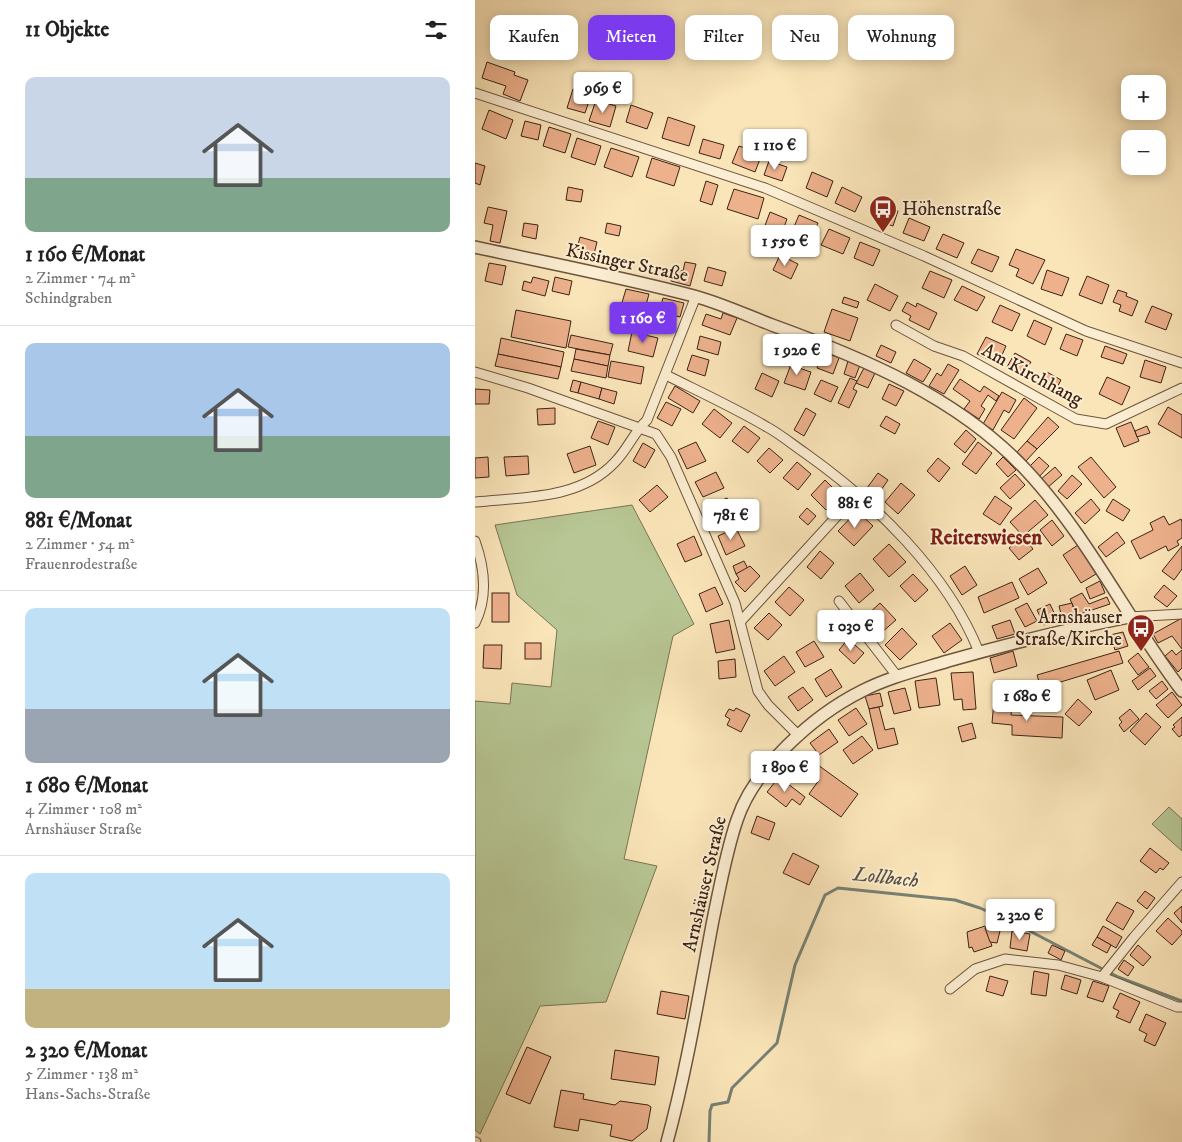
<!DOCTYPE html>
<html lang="de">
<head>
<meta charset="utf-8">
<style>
	:root { --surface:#fff; --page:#f6f6f6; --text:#222; --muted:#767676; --line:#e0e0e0; --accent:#7c3aed }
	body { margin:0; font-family:"IM FELL DW Pica",serif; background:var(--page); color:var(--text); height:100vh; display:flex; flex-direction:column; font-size:19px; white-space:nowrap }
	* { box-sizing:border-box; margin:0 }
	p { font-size:16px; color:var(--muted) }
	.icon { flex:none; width:28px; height:28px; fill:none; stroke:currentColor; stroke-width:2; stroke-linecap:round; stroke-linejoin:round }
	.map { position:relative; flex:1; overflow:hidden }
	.drawer { display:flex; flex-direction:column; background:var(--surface); width:475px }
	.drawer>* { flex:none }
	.hud { position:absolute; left:15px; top:15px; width:475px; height:45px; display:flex; gap:10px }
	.tools { position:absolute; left:646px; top:75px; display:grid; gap:10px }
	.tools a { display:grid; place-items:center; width:45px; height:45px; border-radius:10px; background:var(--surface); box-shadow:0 2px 12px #0003; font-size:25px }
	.price { position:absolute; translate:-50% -42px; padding:0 11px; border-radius:5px; background:#fff; color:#222; font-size:16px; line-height:32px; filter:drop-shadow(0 1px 2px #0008) }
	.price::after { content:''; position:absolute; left:50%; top:30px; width:15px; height:11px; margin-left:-8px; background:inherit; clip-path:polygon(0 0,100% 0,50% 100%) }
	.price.on { background:var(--accent); color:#fff }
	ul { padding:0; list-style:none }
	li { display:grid; align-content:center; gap:10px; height:265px; padding:0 25px }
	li+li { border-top:1px solid var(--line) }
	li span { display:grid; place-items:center; height:155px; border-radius:10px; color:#555 }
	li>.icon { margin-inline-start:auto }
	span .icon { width:90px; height:90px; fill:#fffc; stroke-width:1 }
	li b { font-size:21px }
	h2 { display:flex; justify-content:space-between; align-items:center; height:60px; padding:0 25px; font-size:21px }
	.tag { padding:0 18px; border-radius:10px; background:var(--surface); box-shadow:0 2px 12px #0003; font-size:18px; line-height:45px }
	.tag.on { background:var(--accent); color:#fff }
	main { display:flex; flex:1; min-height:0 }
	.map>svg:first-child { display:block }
	.green { fill:#b7c694; stroke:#7a7455 }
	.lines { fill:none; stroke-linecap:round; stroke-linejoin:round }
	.stream { stroke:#778174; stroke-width:3 }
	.building { fill:#edb18c; stroke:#3c2316 }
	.minor-casing { stroke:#6c543f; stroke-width:11 }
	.tertiary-casing { stroke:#6c543f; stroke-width:14 }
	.minor { stroke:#fceed2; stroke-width:9 }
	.tertiary { stroke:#fceed2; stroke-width:11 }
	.labels { text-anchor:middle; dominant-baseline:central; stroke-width:4; stroke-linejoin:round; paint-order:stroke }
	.poi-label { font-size:19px; fill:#3c2316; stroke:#fceed2; text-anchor:start }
	.street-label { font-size:19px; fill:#3c2316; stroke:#fceed2 }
	.water-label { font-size:20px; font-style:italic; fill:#595245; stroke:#fceed2 }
	.quarter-label { font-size:21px; font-weight:bold; fill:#7a1f14; stroke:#fceed2 }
</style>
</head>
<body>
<main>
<section class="drawer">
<h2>11 Objekte<svg class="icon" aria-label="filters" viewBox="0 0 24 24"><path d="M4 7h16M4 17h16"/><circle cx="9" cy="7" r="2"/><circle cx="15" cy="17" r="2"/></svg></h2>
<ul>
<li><span style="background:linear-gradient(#c9d6e8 65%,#7fa58c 0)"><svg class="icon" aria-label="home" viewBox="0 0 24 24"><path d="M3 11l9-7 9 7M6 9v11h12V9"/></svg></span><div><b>1 160 €/Monat</b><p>2 Zimmer · 74 m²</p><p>Schindgraben</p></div></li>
<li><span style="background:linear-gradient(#a9c7e8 60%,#7fa58c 0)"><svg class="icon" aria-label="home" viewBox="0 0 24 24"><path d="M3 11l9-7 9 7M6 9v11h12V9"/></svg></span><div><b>881 €/Monat</b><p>2 Zimmer · 54 m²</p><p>Frauenrodestraße</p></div></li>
<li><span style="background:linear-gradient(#bfe0f5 65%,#9aa5b1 0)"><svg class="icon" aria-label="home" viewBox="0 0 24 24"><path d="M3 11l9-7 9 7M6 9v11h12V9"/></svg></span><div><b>1 680 €/Monat</b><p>4 Zimmer · 108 m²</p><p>Arnshäuser Straße</p></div></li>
<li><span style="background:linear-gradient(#bfe0f5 75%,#c2b280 0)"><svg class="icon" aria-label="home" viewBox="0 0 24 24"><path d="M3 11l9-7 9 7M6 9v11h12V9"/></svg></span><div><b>2 320 €/Monat</b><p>5 Zimmer · 138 m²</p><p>Hans-Sachs-Straße</p></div></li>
</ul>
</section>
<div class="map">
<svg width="707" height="1142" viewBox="0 0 707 1142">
	<rect width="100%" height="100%" fill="#fae5b9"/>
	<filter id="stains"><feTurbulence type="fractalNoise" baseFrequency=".004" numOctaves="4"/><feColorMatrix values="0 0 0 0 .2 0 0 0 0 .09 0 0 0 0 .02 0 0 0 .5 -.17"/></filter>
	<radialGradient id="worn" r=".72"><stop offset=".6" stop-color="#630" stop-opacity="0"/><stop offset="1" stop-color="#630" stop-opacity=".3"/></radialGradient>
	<g class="green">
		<path d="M157,505L219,624L198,636L149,859L182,866L131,1002L65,1006L5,1134L0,1130V701L35,704L37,683L76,687L82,630L42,595L20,525Z"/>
		<path d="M694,807L707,819V851L677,824Z"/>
	</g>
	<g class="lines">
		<path class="stream" d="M234,1142L235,1111L237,1105L253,1102L257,1088L302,1043L320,965L350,895L363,888L480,900L505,908L547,927L643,977L707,1001"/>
	</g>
	<g class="building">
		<path d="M12,62L40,72L39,75L53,80L45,101L28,94L31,86L7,78Z"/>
		<path d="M98,89L116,95L110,113L92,108Z"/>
		<path d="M121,100L141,106L135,127L114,121Z"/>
		<path d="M156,105L178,113L172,129L151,122Z"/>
		<path d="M14,110L38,120L31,139L7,129Z"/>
		<path d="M193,117L220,126L214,146L187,138Z"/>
		<path d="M50,121L66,125L63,140L46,136Z"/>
		<path d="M74,127L96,134L90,153L68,146Z"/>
		<path d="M102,138L126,146L120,165L96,157Z"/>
		<path d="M228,139L249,145L245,159L224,153Z"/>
		<path d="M264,146L287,154L280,172L257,163Z"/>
		<path d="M136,148L164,157L157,177L129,167Z"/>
		<path d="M177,158L205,167L199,186L171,177Z"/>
		<path d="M294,161L312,167L307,181L289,175Z"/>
		<path d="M0,163L10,166L5,185L0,183Z"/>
		<path d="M337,172L358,181L352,197L331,188Z"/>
		<path d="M231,181L243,185L237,205L225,201Z"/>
		<path d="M93,187L108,190L106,202L91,200Z"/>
		<path d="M367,187L387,197L380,212L360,203Z"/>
		<path d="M259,189L289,198L283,219L252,209Z"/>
		<path d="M406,205L423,211L418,226L400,220Z"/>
		<path d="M13,207L32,211L25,243L15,241L18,225L9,223Z"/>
		<path d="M295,212L312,219L305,238L288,231Z"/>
		<path d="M324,215L343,223L334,242L316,234Z"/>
		<path d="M434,218L455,227L449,241L428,233Z"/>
		<path d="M49,223L63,225L61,239L47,236Z"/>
		<path d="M132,223L146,226L144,236L130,233Z"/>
		<path d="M354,229L375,238L368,254L346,245Z"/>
		<path d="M468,234L489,243L482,258L461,249Z"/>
		<path d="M105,237L122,242L119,254L102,249Z"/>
		<path d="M385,242L405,250L398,266L379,258Z"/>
		<path d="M503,249L524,257L517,272L496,263Z"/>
		<path d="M541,249L570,260L558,284L541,276L544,269L534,265Z"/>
		<path d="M305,255L323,264L316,279L298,270Z"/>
		<path d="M210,262L221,264L215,286L196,281L199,269L208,271Z"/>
		<path d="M14,263L31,266L27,285L10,281Z"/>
		<path d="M233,267L251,272L247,286L229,281Z"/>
		<path d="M572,270L594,278L587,296L566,289Z"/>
		<path d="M455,271L477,280L469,298L447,288Z"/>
		<path d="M612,276L634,285L627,304L604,295Z"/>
		<path d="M58,277L74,281L70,296L47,290L49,281L56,283Z"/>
		<path d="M80,277L97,281L94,295L77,291Z"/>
		<path d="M400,284L423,296L415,311L392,300Z"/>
		<path d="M487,286L510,297L502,311L479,300Z"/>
		<path d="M151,289L174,294L171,305L163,303L161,309L146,306Z"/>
		<path d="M643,290L652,293L651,296L663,301L657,316L644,311L646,305L638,302Z"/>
		<path d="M369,297L384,302L382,308L367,303Z"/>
		<path d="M188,298L209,303L205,317L184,312Z"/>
		<path d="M432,302L441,307L442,303L462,313L454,330L434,320L436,316L427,311Z"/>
		<path d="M525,305L545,314L537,331L517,322Z"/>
		<path d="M677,306L697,314L691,330L670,322Z"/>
		<path d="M141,308L190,320L187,333L137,321Z"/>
		<path d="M357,309L383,318L375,341L349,332Z"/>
		<path d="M41,310L96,321L91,348L36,337Z"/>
		<path d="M248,313L262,318L255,335L227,325L231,314L246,319Z"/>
		<path d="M559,320L577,328L570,345L552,336Z"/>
		<path d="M157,332L183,338L178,357L153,351Z"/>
		<path d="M302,334L337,346L331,361L296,348Z"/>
		<path d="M591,334L608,340L602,356L585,349Z"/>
		<path d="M96,335L138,344L135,355L93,347Z"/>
		<path d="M225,336L246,342L243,355L222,349Z"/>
		<path d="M511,337L531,346L523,364L502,354Z"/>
		<path d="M26,338L89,352L86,367L23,354Z"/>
		<path d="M406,345L421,352L416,363L401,356Z"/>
		<path d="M630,346L652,354L648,364L626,357Z"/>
		<path d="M101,349L135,355L133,366L99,359Z"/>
		<path d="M349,352L364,358L358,374L342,368Z"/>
		<path d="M540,353L556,362L547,376L532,367Z"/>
		<path d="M23,354L86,367L83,379L20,366Z"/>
		<path d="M217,355L234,360L230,376L212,370Z"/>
		<path d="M99,359L133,366L131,378L96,371Z"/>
		<path d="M318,359L327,361L324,368L336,372L330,390L309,383Z"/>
		<path d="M439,359L456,369L448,382L431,373Z"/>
		<path d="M670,360L691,367L686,383L665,377Z"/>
		<path d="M136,361L169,367L166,384L133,377Z"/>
		<path d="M373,361L385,365L380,378L369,374Z"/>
		<path d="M473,364L484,370L469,394L454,386L462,373L466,376Z"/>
		<path d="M389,368L400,373L393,388L381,383Z"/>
		<path d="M572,372L586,380L579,393L565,385Z"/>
		<path d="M287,373L304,381L297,397L280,389Z"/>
		<path d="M632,377L655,387L647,405L624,394Z"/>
		<path d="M375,378L382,381L378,389L382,391L374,408L363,403Z"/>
		<path d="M485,379L505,392L509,386L524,396L521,401L513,395L506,406L510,409L504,419L489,409L495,401L478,389Z"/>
		<path d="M98,380L106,382L103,393L95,391Z"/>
		<path d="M346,380L363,387L356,402L339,394Z"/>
		<path d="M106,382L127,388L124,399L103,393Z"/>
		<path d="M414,384L429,391L421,406L407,399Z"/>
		<path d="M200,386L225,401L218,413L193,398Z"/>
		<path d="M127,388L142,392L139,404L124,399Z"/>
		<path d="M0,389L15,390L14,404H0Z"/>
		<path d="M527,392L541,400L534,413L529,410L518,430L508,424Z"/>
		<path d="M549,398L562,408L539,439L526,430Z"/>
		<path d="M191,402L206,409L197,426L182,418Z"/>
		<path d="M693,407L707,415V438L683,424Z"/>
		<path d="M80,408V424L63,425L62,409Z"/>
		<path d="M331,408L341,414L329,436L319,430Z"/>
		<path d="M239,409L257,423L245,438L227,424Z"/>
		<path d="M411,416L425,424L420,434L405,426Z"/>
		<path d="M573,417L584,427L562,449L552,441Z"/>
		<path d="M123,421L140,427L133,445L116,438Z"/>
		<path d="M656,422L664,441L649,447L641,428Z"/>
		<path d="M269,426L285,438L273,453L257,441Z"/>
		<path d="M672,426L675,433L662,437L660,431Z"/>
		<path d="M491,430L501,439L490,453L479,444Z"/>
		<path d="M552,441L562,449L551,461L542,452Z"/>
		<path d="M221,442L231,461L212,469L203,450Z"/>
		<path d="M503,442L517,453L501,474L487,464Z"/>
		<path d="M168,443L180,450L170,468L158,461Z"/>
		<path d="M115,446L121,465L99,473L92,454Z"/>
		<path d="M294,448L308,460L295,473L282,461Z"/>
		<path d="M53,456L54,474L31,476L29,457Z"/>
		<path d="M13,457L14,477L0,478V458Z"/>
		<path d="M528,457L541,470L533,477L521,464Z"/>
		<path d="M564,457L574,466L564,477L554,467Z"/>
		<path d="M616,457L641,487L629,498L603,467Z"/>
		<path d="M463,458L475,468L464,482L452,471Z"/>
		<path d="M322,462L336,474L323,490L308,478Z"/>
		<path d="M580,467L587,475L572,488L565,480Z"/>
		<path d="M241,472L249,488L228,497L220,482Z"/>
		<path d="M403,473L413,480L402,496L392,488Z"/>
		<path d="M540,474L550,485L535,499L525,488Z"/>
		<path d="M597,475L607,484L592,499L583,491Z"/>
		<path d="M350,480L366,496L351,510L336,495Z"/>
		<path d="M426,483L440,495L423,514L410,502Z"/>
		<path d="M182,485L193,497L175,512L164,500Z"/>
		<path d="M520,496L537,508L525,525L508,514Z"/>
		<path d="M252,498L259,513L237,522L231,507Z"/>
		<path d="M616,499L625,510L610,524L600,513Z"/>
		<path d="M638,499L655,510L648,521L631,511Z"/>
		<path d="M560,500L573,515L548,536L535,522Z"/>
		<path d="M332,508L341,516L333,525L324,517Z"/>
		<path d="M382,511L398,526L379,546L363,531Z"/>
		<path d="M689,516L694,525L706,519L707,522V538L702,541L704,545L693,551L691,546L665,559L656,541L678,530L675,523Z"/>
		<path d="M577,520L589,536L577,546L565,530Z"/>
		<path d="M261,528L270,546L251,555L243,536Z"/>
		<path d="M642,532L650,543L631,557L623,547Z"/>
		<path d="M219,536L227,555L210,562L202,544Z"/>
		<path d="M548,536L558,549L544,560L534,548Z"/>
		<path d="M414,544L431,562L414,577L398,559Z"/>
		<path d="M603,545L621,574L606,583L588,555Z"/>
		<path d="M707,546V569L699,580L687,571Z"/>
		<path d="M345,551L359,563L346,579L332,567Z"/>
		<path d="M269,561L273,569L261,574L258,566Z"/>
		<path d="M275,566L285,576L270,592L260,582L264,579L261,574Z"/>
		<path d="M490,566L502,585L487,595L475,576Z"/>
		<path d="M563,568L572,583L553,595L544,579Z"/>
		<path d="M385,573L399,590L384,603L370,586Z"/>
		<path d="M438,574L453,590L440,602L425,586Z"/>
		<path d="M625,581L630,593L615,599L611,588Z"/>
		<path d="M537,582L544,598L509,613L503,597Z"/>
		<path d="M689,585L702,596L692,607L679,597Z"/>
		<path d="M240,587L248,604L231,612L224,594Z"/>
		<path d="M314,587L329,600L315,616L300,602Z"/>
		<rect x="17" y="593" width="17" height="29"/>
		<path d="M607,593L614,604L632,597L635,604L602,615L595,599Z"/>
		<path d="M405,603L421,620L406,633L391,616Z"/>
		<path d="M552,603L562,621L550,627L540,609Z"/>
		<path d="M597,603L600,615L587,618L584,606Z"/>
		<path d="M575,604L582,619L569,625L562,610Z"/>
		<path d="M294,613L307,625L293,640L279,628Z"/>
		<path d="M707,618V649L697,636L683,643L678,634Z"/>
		<path d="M254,620L260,649L241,653L235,624Z"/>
		<path d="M535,620L540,634L522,639L517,626Z"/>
		<path d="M475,623L487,640L469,653L457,636Z"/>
		<path d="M427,628L442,644L425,660L410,645Z"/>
		<path d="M648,632L653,646L640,650L635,635Z"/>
		<path d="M373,639L389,653L379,664L364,650Z"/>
		<path d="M339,641L349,657L330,667L321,652Z"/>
		<rect x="50" y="643" width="16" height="16"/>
		<path d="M9,645H27L26,669L8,668Z"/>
		<path d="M697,650L701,655L707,650V668L703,672L690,656Z"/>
		<path d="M538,651L542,666L519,673L515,658Z"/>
		<path d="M644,651L648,663L566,688L562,675Z"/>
		<path d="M663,653L674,667L663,675L653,661Z"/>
		<path d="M309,656L320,672L300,686L289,671Z"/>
		<path d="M260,659L261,677L244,679L243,661Z"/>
		<path d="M675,668L681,676L663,690L657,681Z"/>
		<path d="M356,669L367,687L351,697L340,679Z"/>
		<path d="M636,670L644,690L620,700L612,680Z"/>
		<path d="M498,672L501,709L488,710L487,699L479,700L476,673Z"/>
		<path d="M461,678L465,705L444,708L440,681Z"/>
		<path d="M687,681L693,689L681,699L674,691Z"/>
		<path d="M328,687L338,700L323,711L313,697Z"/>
		<path d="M430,688L436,710L419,714L413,692Z"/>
		<path d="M697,692L707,705L693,718L681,705Z"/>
		<path d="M405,693L408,706L394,709L390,696Z"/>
		<path d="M603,699L617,712L604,726L590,714Z"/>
		<path d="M519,701L537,702L536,715L588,717L587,738L537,735V725L517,723Z"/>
		<path d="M404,707L410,730L419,728L423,744L403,749L394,709Z"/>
		<path d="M261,708L275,715L266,732L252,725L255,719L250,716L254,709L259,711Z"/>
		<path d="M381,708L392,724L374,736L363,720Z"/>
		<path d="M655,709L664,719L649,732L644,725L647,722L644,718Z"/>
		<path d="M671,713L686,727L670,745L655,731Z"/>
		<path d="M707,717V735L704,737L697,729L700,727L698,725Z"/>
		<path d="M497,723L501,738L487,742L483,727Z"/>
		<path d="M354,729L363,742L344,755L335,743Z"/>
		<path d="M387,736L398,750L378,764L368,750Z"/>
		<path d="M325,752L383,794L366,817L334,794L344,780L319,761Z"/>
		<path d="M304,777L330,797L325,805L317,799L311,807L292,792Z"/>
		<path d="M282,816L300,823L294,840L276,833Z"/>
		<path d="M675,848L694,863L688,870L685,868L681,873L665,861Z"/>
		<path d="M318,853L344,866L334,885L308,873Z"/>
		<path d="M670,891L680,898L672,909L662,901Z"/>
		<path d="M642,902L659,911L648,930L631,920Z"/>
		<path d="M707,906V923L699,913Z"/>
		<path d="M693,918L707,931V934L697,945L681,931Z"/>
		<path d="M510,926L517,946L499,952L497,947L494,948L492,932Z"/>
		<path d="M628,926L647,937L641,948L622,937Z"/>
		<path d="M513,927L525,931L522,943L515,942L510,928Z"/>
		<path d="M537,931L555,934L552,951L535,948Z"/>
		<path d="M622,937L636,945L632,953L617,945Z"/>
		<path d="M577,945L590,951L586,960L573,953Z"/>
		<path d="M663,945L676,957L668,966L655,955Z"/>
		<path d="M649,960L659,967L653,976L643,969Z"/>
		<path d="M559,971L574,974L571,996L556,994Z"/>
		<path d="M590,975L606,980L602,994L586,989Z"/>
		<path d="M515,976L533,981L528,996L511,991Z"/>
		<path d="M618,981L634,986L628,1002L612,997Z"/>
		<path d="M186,991L214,996L210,1019L182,1014Z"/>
		<path d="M645,993L665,1002L655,1023L641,1017L644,1011L638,1008Z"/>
		<path d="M671,1014L691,1023L680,1046L669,1041L672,1034L664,1030Z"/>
		<path d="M52,1047L76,1057L55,1104L31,1094Z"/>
		<path d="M140,1050L184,1057L180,1085L136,1079Z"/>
		<path d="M86,1090L109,1094L108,1099L140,1105L145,1101L173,1105L176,1107L172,1129L157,1141L135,1136L137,1125L105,1119L103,1131L79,1127Z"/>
	</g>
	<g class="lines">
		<g class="minor-casing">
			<g id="minor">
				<path d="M0,93L290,188L449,256L611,331L707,363"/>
				<path d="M421,325L459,346L488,356L601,419L631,424L707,388"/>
				<path d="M0,372L53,388L181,434L196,457L260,603L283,691L293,705L324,736"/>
				<path d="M191,375C225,392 260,408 292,427C305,434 317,444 330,453C399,502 472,572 504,652"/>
				<path d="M0,502C47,497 105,500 140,462C153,449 159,432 172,420L221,296"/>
				<path d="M0,541C10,569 13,597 0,623"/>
				<path d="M364,601L422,676"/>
				<path d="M654,617L707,614"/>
				<path d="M266,621L383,493"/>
				<path d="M627,977L659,937L707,882"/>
				<path d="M475,989L500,969L530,959L583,965L627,977L702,1007H707"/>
				<path d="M0,1142H1"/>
			</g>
		</g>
		<g class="tertiary-casing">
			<g id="tertiary">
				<path d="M0,247C73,263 147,277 219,296C245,303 271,315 297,325C388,358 482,397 550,469C613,536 652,619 707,691"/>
				<path d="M192,1142C212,1069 224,994 238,920C245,887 251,852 262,820C279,768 339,715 387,691C414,677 444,670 473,661C533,644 593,629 654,617"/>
			</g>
		</g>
		<use href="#minor" class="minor"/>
		<use href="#tertiary" class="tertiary"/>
	</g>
	<defs>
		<g id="bus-pin" transform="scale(1.4375)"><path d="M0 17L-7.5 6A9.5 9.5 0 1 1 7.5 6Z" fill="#8f2418" stroke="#fceed2"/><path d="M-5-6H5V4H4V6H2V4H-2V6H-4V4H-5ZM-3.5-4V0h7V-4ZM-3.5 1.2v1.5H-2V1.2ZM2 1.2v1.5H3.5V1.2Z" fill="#fff"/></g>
	</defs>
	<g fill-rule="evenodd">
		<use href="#bus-pin" x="408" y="209"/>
		<use href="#bus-pin" x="666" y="628"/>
	</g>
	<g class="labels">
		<g class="poi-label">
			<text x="427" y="209">Höhenstraße</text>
			<text x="647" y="617" text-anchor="end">Arnshäuser<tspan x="647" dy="22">Straße/Kirche</tspan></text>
		</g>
		<g class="street-label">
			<text transform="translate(152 263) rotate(12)">Kissinger Straße</text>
			<text transform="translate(557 375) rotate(28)">Am Kirchhang</text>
			<text transform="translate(230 884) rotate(-77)">Arnshäuser Straße</text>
		</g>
		<g class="water-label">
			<text transform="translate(411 878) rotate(6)">Lollbach</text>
		</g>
		<g class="quarter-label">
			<text x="511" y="538">Reiterswiesen</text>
		</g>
	</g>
	<rect width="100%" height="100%" filter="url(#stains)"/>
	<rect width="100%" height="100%" fill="url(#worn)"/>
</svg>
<div class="tools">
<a>+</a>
<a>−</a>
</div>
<b class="price" style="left:128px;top:114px">969 €</b>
<b class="price" style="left:300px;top:171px">1 110 €</b>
<b class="price" style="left:310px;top:267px">1 550 €</b>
<b class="price on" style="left:168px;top:344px">1 160 €</b>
<b class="price" style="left:322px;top:376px">1 920 €</b>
<b class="price" style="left:380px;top:529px">881 €</b>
<b class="price" style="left:256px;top:541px">781 €</b>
<b class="price" style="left:376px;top:652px">1 030 €</b>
<b class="price" style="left:552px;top:722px">1 680 €</b>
<b class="price" style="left:310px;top:793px">1 890 €</b>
<b class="price" style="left:545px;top:941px">2 320 €</b>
<div class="hud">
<a class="tag">Kaufen</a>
<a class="tag on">Mieten</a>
<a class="tag">Filter</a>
<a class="tag">Neu</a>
<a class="tag">Wohnung</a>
</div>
</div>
</main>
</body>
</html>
